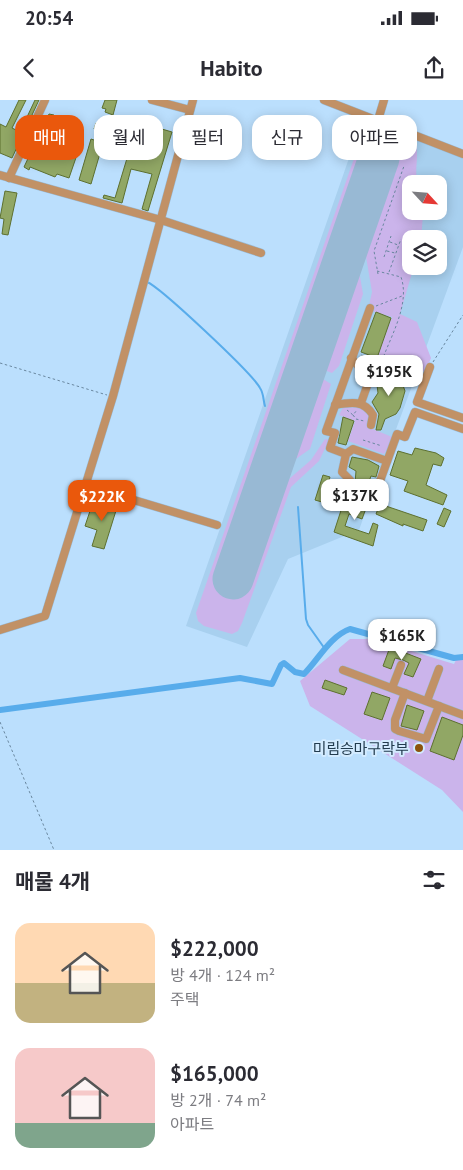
<!DOCTYPE html>
<html lang="ko">
<head>
<meta charset="utf-8">
<style>
	:root { --surface:#fff; --page:#f2f2f3; --text:#2b2b33; --muted:#7c7c81; --accent:#ea580c }
	body { margin:0; font-family:"PT Sans","Noto Sans KR",sans-serif; background:var(--page); color:var(--text); height:100vh; display:flex; flex-direction:column; font-size:19px; white-space:nowrap }
	* { box-sizing:border-box; margin:0 }
	p { font-size:16px; color:var(--muted) }
	.icon { flex:none; width:28px; height:28px; fill:none; stroke:currentColor; stroke-width:2; stroke-linecap:round; stroke-linejoin:round }
	.map { position:relative; height:750px; overflow:hidden }
	.sheet { display:flex; flex-direction:column; background:var(--surface); flex:1 }
	.sheet>* { flex:none }
	.banner { position:absolute; left:15px; top:15px; width:434px; height:45px; display:flex; gap:10px }
	.needle { width:32px; rotate:116deg }
	.tools { position:absolute; left:402px; top:75px; display:grid; gap:10px }
	.tools a { display:grid; place-items:center; width:45px; height:45px; border-radius:10px; background:var(--surface); box-shadow:0 2px 12px #0003; font-size:25px }
	.price { position:absolute; translate:-50% -42px; padding:0 11px; border-radius:10px; background:#fff; color:#222; font-size:16px; line-height:32px; filter:drop-shadow(0 1px 2px #0008) }
	.price::after { content:''; position:absolute; left:50%; top:30px; width:15px; height:11px; margin-left:-8px; background:inherit; clip-path:polygon(0 0,100% 0,50% 100%) }
	.price.selected { background:var(--accent); color:#fff }
	ul { padding:0; list-style:none }
	li { display:flex; align-items:center; gap:15px; height:125px; padding:0 15px }
	li span { display:grid; place-items:center; flex:none; width:140px; height:100px; border-radius:15px; color:#555 }
	li>.icon { margin-inline-start:auto }
	span .icon { width:60px; height:60px; fill:#fffc; stroke-width:1 }
	li b { font-size:21px }
	h2 { display:flex; justify-content:space-between; align-items:center; height:60px; padding:0 15px; font-size:21px }
	.tag { padding:0 18px; border-radius:15px; background:var(--surface); box-shadow:0 2px 12px #0003; font-size:18px; line-height:45px }
	.tag.selected { background:var(--accent); color:#fff }
	.status { display:flex; justify-content:space-between; align-items:center; height:35px; padding:0 25px; background:var(--surface); direction:ltr }
	.status svg { height:14px; fill:currentColor }
	header { display:flex; justify-content:space-between; align-items:center; height:65px; padding:0 15px; background:var(--surface); font-size:22px; font-weight:600 }
	.map>svg:first-child { display:block }
	.built { fill:#a8d0ef; fill-rule:evenodd }
	.green { fill:#cbb4eb }
	.lines { fill:none; stroke-linecap:round; stroke-linejoin:round }
	.stream { stroke:#58aceb; stroke-width:2 }
	.canal { stroke:#58aceb; stroke-width:6 }
	.runway { stroke:#98b9d4; stroke-width:41 }
	.building { fill:#91a765; stroke:#5d702f }
	.minor-casing { stroke:#99bbd6; stroke-width:9 }
	.path { stroke:#69879f; stroke-width:1; stroke-dasharray:2.5 2.5; stroke-linecap:butt }
	.minor { stroke:#c19166; stroke-width:8 }
	.poi-dot { fill:#8c530d; stroke:#d3ebff; stroke-width:2 }
	.labels { text-anchor:middle; dominant-baseline:central; stroke-width:4; stroke-linejoin:round; paint-order:stroke }
	.poi-label { font-size:15px; fill:#223b4e; stroke:#d3ebff; text-anchor:end }
</style>
</head>
<body>
<div class="status"><b>20:54</b><svg viewBox="0 0 49 12"><path d="M0 12V9h3v3zM5 12V6h3v6zM10 12V3h3v9zM15 12V0h3v12zM26 1h20v11H26zM47 4h2v5h-2z"/></svg></div>
<header><svg class="icon" aria-label="back" viewBox="0 0 24 24"><path d="M15 5l-7 7 7 7"/></svg>Habito<svg class="icon" aria-label="share" viewBox="0 0 24 24"><path d="M12 15V3M7 8l5-5 5 5M5 13v7h14v-7"/></svg></header>
<div class="map">
<svg width="463" height="750" viewBox="0 0 463 750">
	<rect width="100%" height="100%" fill="#bbdffd"/>
	<path class="built" d="M363,18L463,57V147L359,430L288,459L247,547L186,526ZM411,84H439V111H411ZM411,139H439V166H411Z"/>
	<g class="green">
		<path d="M367,21L414,40C421,55 413,68 418,84H411V111H423V115L421,139H411V166H414L400,214L417,222L431,258L425,272L391,261L384,270L375,273L360,264V259L366,261L368,256L377,258L392,217L368,210L372,192L362,133L389,59L372,52L222,479L241,485L274,392L311,360L325,339L329,340L319,361L291,387L242,523L238,531L232,534L204,526L198,521L196,513Z"/>
		<path d="M353,164L358,165L363,194L339,266L332,273L322,269L318,263Z"/>
		<path d="M316,278L323,279L331,284L310,349L286,366L283,362L312,281Z"/>
		<path d="M350,304L364,309L370,318L368,327L392,337L393,339L384,354L348,341L355,321L339,315L344,306Z"/>
		<path d="M350,539H372L454,564L456,560H463V712L442,690L310,606L300,581Z"/>
	</g>
	<g class="lines">
		<g class="stream">
			<path d="M147,182C160,187 252,273 260,288C264,294 263,300 265,306"/>
			<path d="M298,407L306,519L308,525L325,549"/>
		</g>
		<path class="canal" d="M0,610L240,578L272,584L281,565L284,563L295,572L304,574C318,560 330,536 350,529L454,558L463,557"/>
		<path class="runway" d="M233,479L379,58"/>
	</g>
	<g class="building">
		<path d="M19,0H26L12,28L20,32L35,0H39L12,58L0,53V24L6,27Z"/>
		<path d="M105,0H117L113,15L105,12L106,9L102,8Z"/>
		<path d="M49,14L54,15L52,21L63,26L61,31L74,37L72,40L81,43L69,78L57,74L55,77L30,67L29,70L24,67Z"/>
		<path d="M138,22L172,32L148,111L142,109L152,74L131,69L122,103L103,98L104,95L115,98Z"/>
		<path d="M96,23L122,31L120,38L94,29Z"/>
		<path d="M91,39L103,43L91,84L79,80Z"/>
		<path d="M5,91L17,93L8,135L2,134L4,119L0,118Z"/>
		<path d="M376,212L391,218L377,258L361,252Z"/>
		<path d="M398,264L403,269L400,277L405,291L400,308L396,314L385,319L381,330H376L379,314L372,302L378,293L377,285L390,277Z"/>
		<path d="M343,317L354,321L346,345L338,343Z"/>
		<path d="M415,348L436,353L444,358L441,366L433,364L426,385L447,395L443,405L404,391L408,381L390,375L398,351L412,355Z"/>
		<path d="M352,357L368,360L379,366L376,377L371,376L367,387L355,383L356,371L349,367Z"/>
		<path d="M323,375L330,377L328,384L342,389L340,394L326,390L322,402L315,400Z"/>
		<path d="M346,395L357,399L358,396L366,399L365,402L368,403L362,419L349,414L345,426L369,434L373,423L378,425L373,446L334,432Z"/>
		<path d="M108,398L119,401L104,449L92,446L97,430L85,426L92,405L103,409Z"/>
		<path d="M380,404L427,420L423,431L403,424V426L376,414Z"/>
		<path d="M444,408L451,411L444,427L437,424Z"/>
		<path d="M390,547L421,559L413,577L404,574L409,563L403,560L395,558L391,569L383,566Z"/>
		<path d="M325,580L347,588L344,595L322,588Z"/>
		<path d="M372,592L390,598L382,620L364,614Z"/>
		<path d="M407,605L424,611L417,630L401,626Z"/>
		<path d="M442,617L463,625V635L454,660L430,651Z"/>
	</g>
	<g class="lines">
		<g class="minor-casing">
			<g id="minor">
				<path d="M152,0L190,10"/>
				<path d="M324,0L463,54"/>
				<path d="M378,20L384,0"/>
				<path d="M0,75L161,120L261,153"/>
				<path d="M9,78L45,0"/>
				<path d="M351,258L363,271L378,277L386,273L393,265"/>
				<path d="M430,267L417,302L463,318"/>
				<path d="M361,303L371,275"/>
				<path d="M335,305C351,302 364,300 373,315L371,325"/>
				<path d="M346,354L330,348L335,333L326,331L370,208"/>
				<path d="M350,380L342,372L346,354L353,349L387,361"/>
				<path d="M84,385L217,425"/>
				<path d="M376,392L397,334L405,337L415,312L463,329"/>
				<path d="M0,530L45,516L113,296L193,0"/>
				<path d="M343,570L463,615"/>
				<path d="M392,588L401,565"/>
				<path d="M405,593L395,620V629L399,631L426,639L439,606"/>
				<path d="M427,601L439,569"/>
			</g>
		</g>
		<g class="path">
			<path d="M390,142L398,145"/>
			<path d="M387,151L395,153"/>
			<path d="M384,157L391,136"/>
			<path d="M377,171L401,177C410,203 392,234 383,258L384,266"/>
			<path d="M389,172L401,139"/>
			<path d="M378,174L374,151L404,66"/>
			<path d="M376,206L402,196"/>
			<path d="M361,255L382,264"/>
			<path d="M433,262L463,215"/>
			<path d="M0,263L107,295"/>
			<path d="M347,310L353,315L357,310"/>
			<path d="M353,315L356,319L364,321"/>
			<path d="M363,340L382,346"/>
			<path d="M0,622L54,750"/>
		</g>
		<use href="#minor" class="minor"/>
	</g>
	<circle class="poi-dot" cx="419" cy="648" r="5"/>
	<g class="labels">
		<g class="poi-label">
			<text x="409" y="648">미림승마구락부</text>
		</g>
	</g>
</svg>
<div class="tools">
<a><svg class="needle" viewBox="-14 -14 28 28"><path d="M0-13l5 13h-10z" fill="#e53935"/><path d="M0 13l5-13h-10z" fill="#7c7c81"/></svg></a>
<a><svg class="icon" aria-label="layers" viewBox="0 0 24 24"><path d="M12 4l9 5-9 5-9-5zM3 14l9 5 9-5"/></svg></a>
</div>
<b class="price" style="left:389px;top:297px">$195K</b>
<b class="price" style="left:355px;top:421px">$137K</b>
<b class="price selected" style="left:102px;top:422px">$222K</b>
<b class="price" style="left:402px;top:561px">$165K</b>
<div class="banner">
<a class="tag selected">매매</a>
<a class="tag">월세</a>
<a class="tag">필터</a>
<a class="tag">신규</a>
<a class="tag">아파트</a>
</div>
</div>
<section class="sheet">
<h2>매물 4개<svg class="icon" aria-label="filters" viewBox="0 0 24 24"><path d="M4 7h16M4 17h16"/><circle cx="9" cy="7" r="2"/><circle cx="15" cy="17" r="2"/></svg></h2>
<ul>
<li><span style="background:linear-gradient(#ffd9b3 60%,#c2b280 0)"><svg class="icon" aria-label="home" viewBox="0 0 24 24"><path d="M3 11l9-7 9 7M6 9v11h12V9"/></svg></span><div><b>$222,000</b><p>방 4개 · 124 m²</p><p>주택</p></div></li>
<li><span style="background:linear-gradient(#f6c9c9 75%,#7fa58c 0)"><svg class="icon" aria-label="home" viewBox="0 0 24 24"><path d="M3 11l9-7 9 7M6 9v11h12V9"/></svg></span><div><b>$165,000</b><p>방 2개 · 74 m²</p><p>아파트</p></div></li>
</ul>
</section>
</body>
</html>
